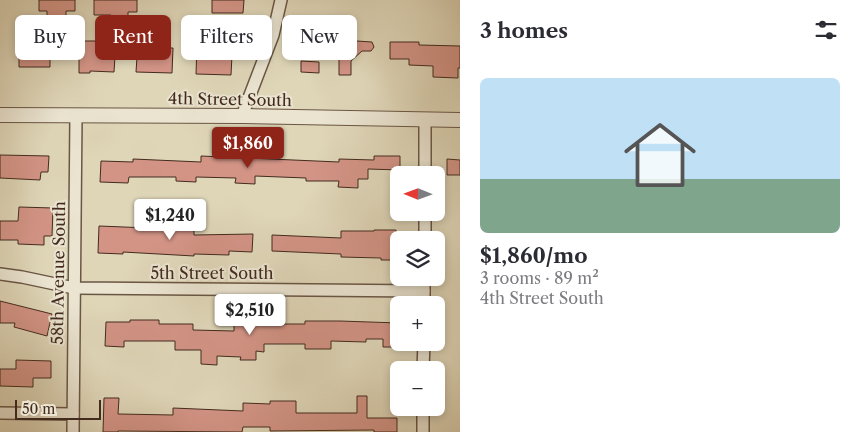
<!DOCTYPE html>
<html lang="en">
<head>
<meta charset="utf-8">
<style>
	:root { --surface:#fff; --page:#f7f7f7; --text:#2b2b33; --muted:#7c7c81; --line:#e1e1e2; --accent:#8f2418 }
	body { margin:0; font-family:"Libre Caslon Text",serif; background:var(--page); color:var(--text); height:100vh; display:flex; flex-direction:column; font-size:19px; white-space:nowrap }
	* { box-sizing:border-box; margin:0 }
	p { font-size:16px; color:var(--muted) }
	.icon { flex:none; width:28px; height:28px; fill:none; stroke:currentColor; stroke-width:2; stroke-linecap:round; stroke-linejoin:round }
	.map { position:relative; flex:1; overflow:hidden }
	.side { display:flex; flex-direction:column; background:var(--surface); width:400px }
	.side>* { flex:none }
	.guide { position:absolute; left:15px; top:15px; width:370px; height:45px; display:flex; gap:10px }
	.needle { width:32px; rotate:271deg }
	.buttons { position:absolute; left:390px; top:166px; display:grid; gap:10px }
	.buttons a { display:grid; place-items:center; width:55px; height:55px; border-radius:8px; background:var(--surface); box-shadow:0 2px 8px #0003; font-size:25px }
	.scale { position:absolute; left:15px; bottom:12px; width:86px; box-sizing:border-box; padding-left:5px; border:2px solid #432b1e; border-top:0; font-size:14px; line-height:18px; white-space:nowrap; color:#432b1e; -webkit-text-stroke:4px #eae4d1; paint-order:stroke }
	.price { position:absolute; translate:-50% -42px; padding:0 11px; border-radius:5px; background:#fff; color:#222; font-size:16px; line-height:32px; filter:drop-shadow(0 1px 2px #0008) }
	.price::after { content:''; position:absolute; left:50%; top:30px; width:15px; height:11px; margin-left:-8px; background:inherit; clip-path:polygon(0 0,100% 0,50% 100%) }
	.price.active { background:var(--accent); color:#fff }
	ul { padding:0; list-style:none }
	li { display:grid; align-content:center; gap:10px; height:265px; padding:0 20px }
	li+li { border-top:1px solid var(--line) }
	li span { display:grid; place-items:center; height:155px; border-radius:8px; color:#555 }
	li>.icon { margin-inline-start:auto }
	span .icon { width:90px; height:90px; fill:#fffc; stroke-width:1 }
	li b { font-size:21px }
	h2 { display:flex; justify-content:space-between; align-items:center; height:60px; padding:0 20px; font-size:21px }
	.tag { padding:0 18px; border-radius:8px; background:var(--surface); box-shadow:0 2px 8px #0003; font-size:18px; line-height:45px }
	.tag.active { background:var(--accent); color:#fff }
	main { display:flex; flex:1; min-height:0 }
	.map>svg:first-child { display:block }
	.building { fill:#d39486; stroke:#432b1e }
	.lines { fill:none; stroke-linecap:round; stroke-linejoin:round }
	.minor-casing { stroke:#6a5644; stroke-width:14 }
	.tertiary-casing { stroke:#6a5644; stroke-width:16 }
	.minor { stroke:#eae4d1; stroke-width:11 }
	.tertiary { stroke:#eae4d1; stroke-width:14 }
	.labels { text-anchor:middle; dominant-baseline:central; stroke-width:4; stroke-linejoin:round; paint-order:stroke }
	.street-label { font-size:16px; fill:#432b1e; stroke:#eae4d1 }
</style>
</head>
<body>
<main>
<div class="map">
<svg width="460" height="432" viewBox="0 0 460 432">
	<rect width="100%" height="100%" fill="#dfd6b8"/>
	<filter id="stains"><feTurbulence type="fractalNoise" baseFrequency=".004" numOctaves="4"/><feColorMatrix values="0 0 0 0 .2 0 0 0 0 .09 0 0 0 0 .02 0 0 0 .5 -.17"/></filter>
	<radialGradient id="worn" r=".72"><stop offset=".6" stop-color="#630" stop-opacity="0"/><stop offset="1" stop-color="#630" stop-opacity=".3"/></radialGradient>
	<g class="building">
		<path d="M39,0H75V11H66V28H47V11H39Z"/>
		<path d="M94,0H137V12H128V19H111V15H94Z"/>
		<path d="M212,0H244L243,13H212Z"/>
		<path d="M349,35L357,41L372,42L374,47L371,51H362L351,61V75H339V46Z"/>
		<path d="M84,41H104V56H115L114,72L90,71V73H79V55H84Z"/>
		<path d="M390,42H419V45L460,46V68H458V78L433,77V66L409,65V59H390Z"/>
		<path d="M197,44H206V54L232,55L231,75L196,74Z"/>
		<path d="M160,48H173L172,73L136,72L137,57H160Z"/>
		<path d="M19,50L50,51V67H19Z"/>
		<path d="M301,61L319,62V73L301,72Z"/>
		<path d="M0,155L49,156L48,172H41L40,180L0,178Z"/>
		<path d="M201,156L339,162V159L374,160V156H400V170L368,169V179H358V188L338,187L339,181H306V178L255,176V184L235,183L236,178L196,177V182L176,181V177H129L128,183L100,182L101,161L133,162V159L201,162Z"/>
		<path d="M447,159L460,160V175H447Z"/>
		<path d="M19,207L53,208L52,236H44V245L18,244V240H0V221H18Z"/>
		<path d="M174,220H194V235L253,234L252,252L229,251V255L194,254V256L123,252V254L98,253L99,226L174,229Z"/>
		<path d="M374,230H396V260H381V258L341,257V254L272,251V235L341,238V231H374Z"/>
		<path d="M0,301L52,314L47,336L14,327L15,323H0Z"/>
		<path d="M130,320H159V324H193V330L234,331V324H305V321H340L399,323V347H383V339H366V342L331,341V349H305V344H264V352L256,351V360H240L241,357L217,356V365L201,364V350H175V341H124V347L105,346L106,322H130Z"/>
		<path d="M16,360L51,361V378H33V387L0,386V369H16Z"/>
		<path d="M357,396H367V418H397V432H374V430L270,431V427H243L242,432L118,431V432H103L104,398H119L118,414L173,415V408L243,411V403L270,404V401H296V413H357Z"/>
	</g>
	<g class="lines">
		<g class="minor-casing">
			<g id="minor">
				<path d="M242,116L273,35L281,0"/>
				<path d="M425,175V120"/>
				<path d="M425,240V212"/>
				<path d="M0,274L22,277L74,288L424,291"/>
				<path d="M424,305V278"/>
				<path d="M423,370L424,342"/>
				<path d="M0,413L73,414"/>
				<path d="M73,432L76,115"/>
				<path d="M423,432V408"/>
			</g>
		</g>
		<g class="tertiary-casing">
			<path id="tertiary" d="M0,115L242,116L460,120"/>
		</g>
		<use href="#minor" class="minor"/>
		<use href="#tertiary" class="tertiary"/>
	</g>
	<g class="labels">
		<g class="street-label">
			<text transform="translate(230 99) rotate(1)">4th Street South</text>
			<text transform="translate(58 273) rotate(-89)">58th Avenue South</text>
			<text x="212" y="273">5th Street South</text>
		</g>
	</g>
	<rect width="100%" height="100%" filter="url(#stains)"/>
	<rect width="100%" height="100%" fill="url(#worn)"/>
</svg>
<div class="buttons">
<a><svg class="needle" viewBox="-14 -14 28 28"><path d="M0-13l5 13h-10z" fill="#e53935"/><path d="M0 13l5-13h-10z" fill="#7c7c81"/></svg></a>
<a><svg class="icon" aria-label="layers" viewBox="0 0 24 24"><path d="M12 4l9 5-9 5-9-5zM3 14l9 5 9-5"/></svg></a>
<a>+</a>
<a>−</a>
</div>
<div class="scale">50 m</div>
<b class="price active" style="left:248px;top:169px">$1,860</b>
<b class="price" style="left:170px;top:241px">$1,240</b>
<b class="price" style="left:250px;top:336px">$2,510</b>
<div class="guide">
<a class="tag">Buy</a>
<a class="tag active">Rent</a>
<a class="tag">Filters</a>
<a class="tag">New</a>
</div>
</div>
<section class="side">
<h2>3 homes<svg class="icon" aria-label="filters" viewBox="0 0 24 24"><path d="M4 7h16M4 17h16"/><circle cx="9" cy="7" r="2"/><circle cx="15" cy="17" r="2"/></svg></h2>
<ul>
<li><span style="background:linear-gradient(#bfe0f5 65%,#7fa58c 0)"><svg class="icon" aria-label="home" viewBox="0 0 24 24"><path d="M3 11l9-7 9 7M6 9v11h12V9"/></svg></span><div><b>$1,860/mo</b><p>3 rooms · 89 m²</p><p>4th Street South</p></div></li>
</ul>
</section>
</main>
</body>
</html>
